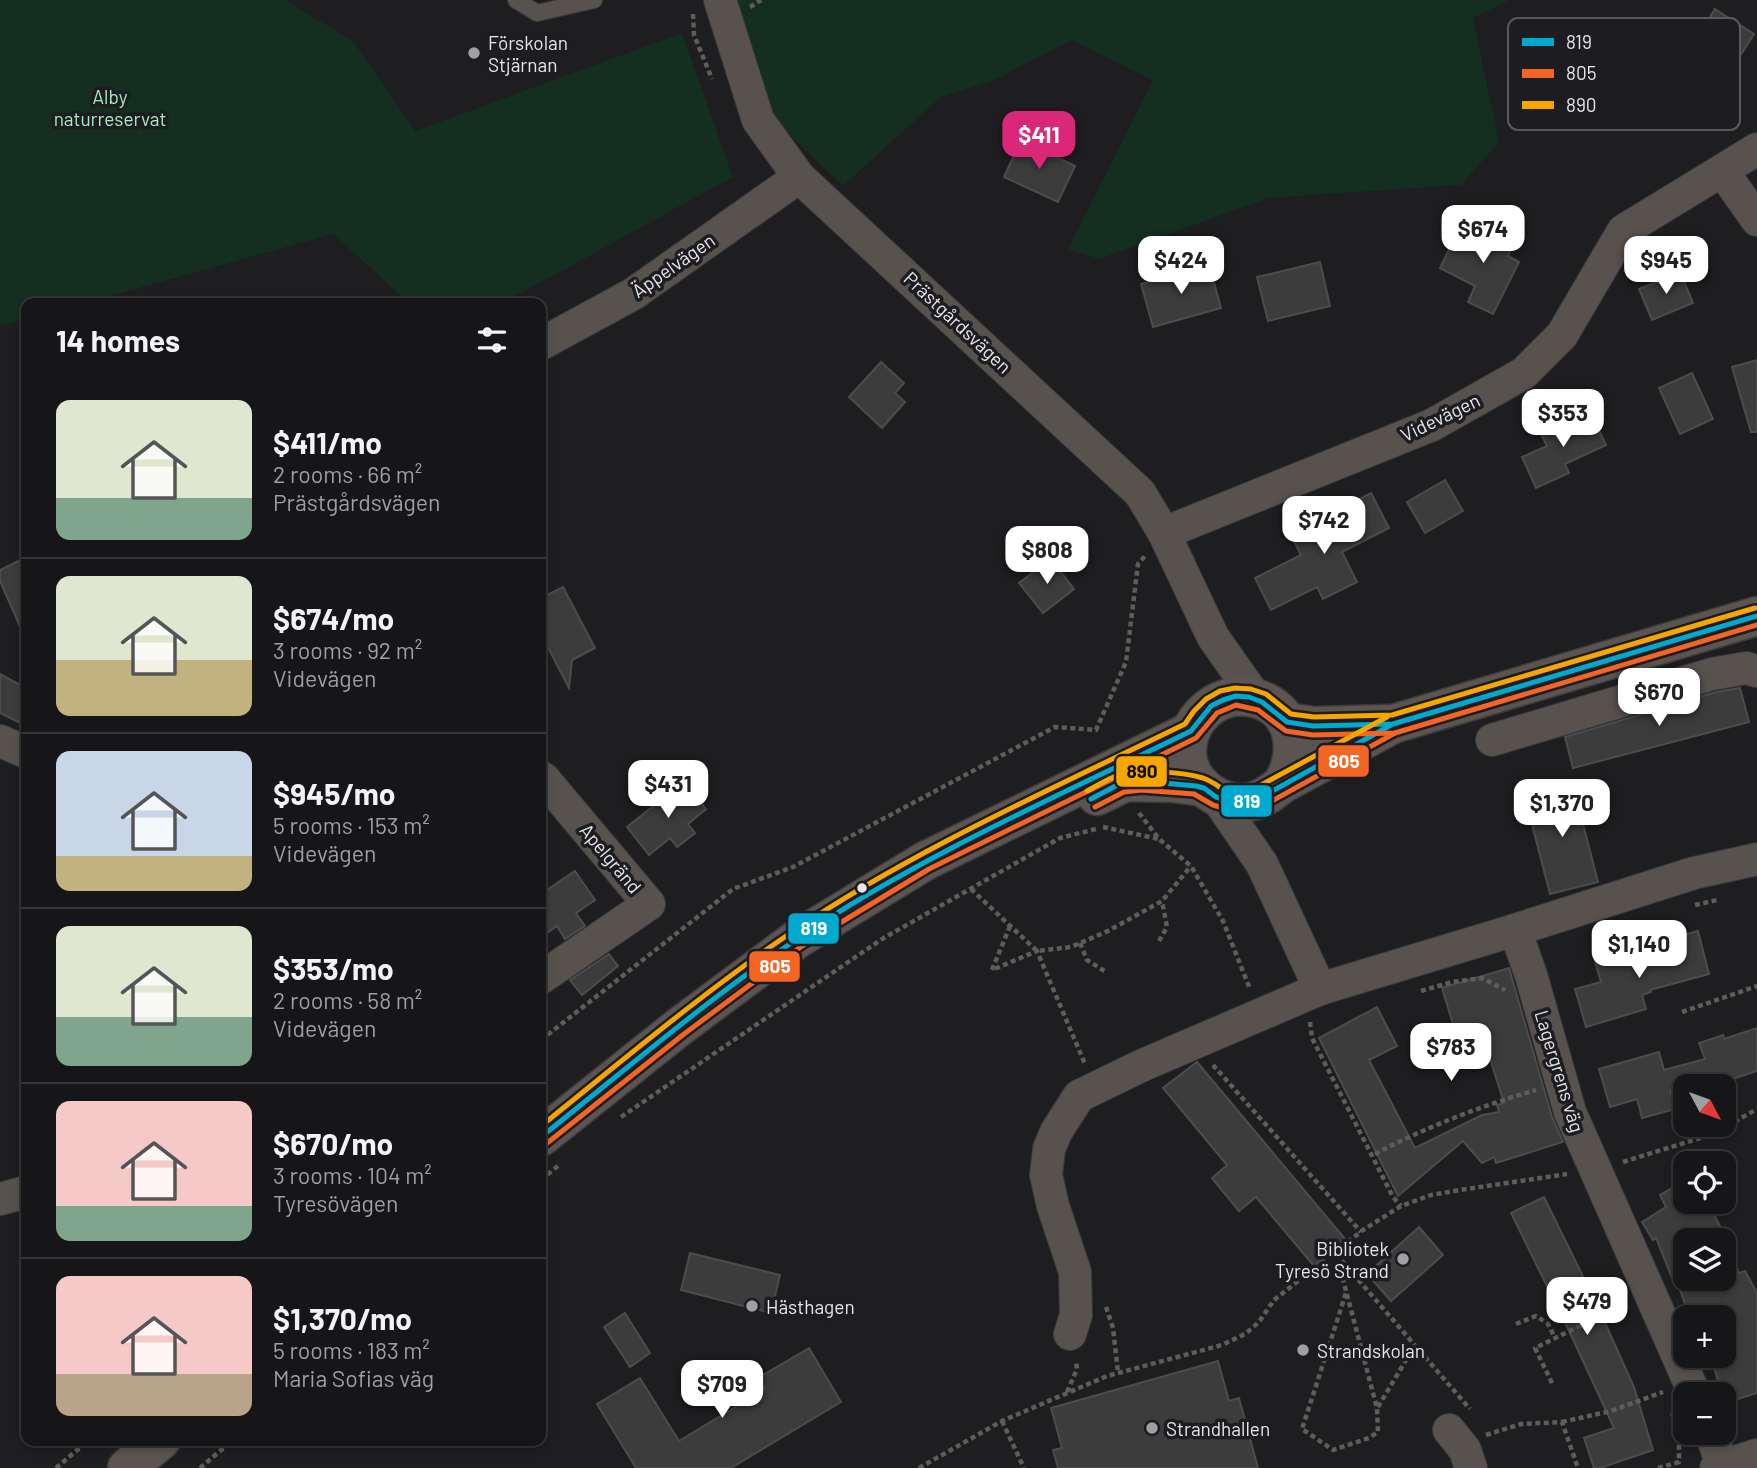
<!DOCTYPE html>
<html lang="en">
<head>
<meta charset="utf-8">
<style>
	:root { --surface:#161618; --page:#232325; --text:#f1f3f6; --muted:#9e9fa2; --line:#353537; --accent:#db2777 }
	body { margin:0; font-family:Barlow,sans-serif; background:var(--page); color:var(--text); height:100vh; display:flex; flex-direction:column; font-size:26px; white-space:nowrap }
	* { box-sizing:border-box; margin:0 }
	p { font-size:23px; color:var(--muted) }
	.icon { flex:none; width:38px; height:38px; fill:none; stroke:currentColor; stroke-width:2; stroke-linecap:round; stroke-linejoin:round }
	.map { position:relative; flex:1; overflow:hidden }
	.sheet { position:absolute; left:21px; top:298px; width:525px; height:1148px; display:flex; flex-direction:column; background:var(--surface); border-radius:14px; box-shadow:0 4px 10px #0003,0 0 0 2px var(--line) }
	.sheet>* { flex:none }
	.needle { width:46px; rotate:131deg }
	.controls { position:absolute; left:1673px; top:1074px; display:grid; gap:14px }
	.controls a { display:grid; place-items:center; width:63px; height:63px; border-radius:14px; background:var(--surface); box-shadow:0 4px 10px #0003,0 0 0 2px var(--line); font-size:35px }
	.price { position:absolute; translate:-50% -60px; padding:0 16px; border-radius:14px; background:#fff; color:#222; font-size:23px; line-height:46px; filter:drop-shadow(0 2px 4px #0008) }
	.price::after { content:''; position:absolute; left:50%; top:42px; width:21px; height:16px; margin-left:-10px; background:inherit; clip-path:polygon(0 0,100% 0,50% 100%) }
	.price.selected { background:var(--accent); color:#fff }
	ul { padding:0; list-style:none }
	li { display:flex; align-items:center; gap:21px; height:175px; padding:0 35px }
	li+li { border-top:2px solid var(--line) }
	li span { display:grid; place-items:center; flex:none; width:196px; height:140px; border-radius:14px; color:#555 }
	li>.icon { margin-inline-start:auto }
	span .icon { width:84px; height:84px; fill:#fffc; stroke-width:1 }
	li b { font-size:30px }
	h2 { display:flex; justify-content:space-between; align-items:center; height:84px; padding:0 35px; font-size:30px }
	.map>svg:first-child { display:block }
	.green { fill:#142e20 }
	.building { fill:#3d3c3d; stroke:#4d4c4d; stroke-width:2; fill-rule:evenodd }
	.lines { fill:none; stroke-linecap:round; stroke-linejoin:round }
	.lane-casing { stroke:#3a3a3b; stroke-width:18 }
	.street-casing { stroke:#3a3a3b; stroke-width:34 }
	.secondary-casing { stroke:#3a3a3b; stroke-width:41 }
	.path { stroke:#5f5c5c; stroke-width:4.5; stroke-dasharray:5 3.5; stroke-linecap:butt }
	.lane { stroke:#58524f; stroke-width:16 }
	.street { stroke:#58524f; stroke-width:32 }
	.secondary { stroke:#5b5450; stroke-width:38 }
	.bus-1-casing { stroke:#1d1c21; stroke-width:10 }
	.bus-2-casing { stroke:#1d1c21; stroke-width:10 }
	.bus-3-casing { stroke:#1d1c21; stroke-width:10 }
	.bus-1 { stroke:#00a9ce; stroke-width:5 }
	.bus-2 { stroke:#f26522; stroke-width:5 }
	.bus-3 { stroke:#f7a600; stroke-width:5 }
	.poi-dot { fill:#a09fa3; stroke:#1d1c21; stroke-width:2.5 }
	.bus-dot { fill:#e6e5e9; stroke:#1d1c21; stroke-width:2.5 }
	.labels { text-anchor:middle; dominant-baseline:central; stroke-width:7; stroke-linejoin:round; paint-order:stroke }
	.poi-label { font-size:19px; fill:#e6e5e9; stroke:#1d1c21; text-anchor:start }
	.park-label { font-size:19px; fill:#a1edbe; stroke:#1d1c21 }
	.street-label { font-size:19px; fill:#e6e5e9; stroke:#1d1c21 }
	.key { fill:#1d1c21; stroke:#59585d; stroke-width:2 }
	.key-label { font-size:19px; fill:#e6e5e9 }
	.line-badge { stroke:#1d1c21; stroke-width:2.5 }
	.badge-label { font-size:19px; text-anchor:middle; font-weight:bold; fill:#fff }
	.pale-badge-label { font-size:19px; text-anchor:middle; font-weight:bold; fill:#111 }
</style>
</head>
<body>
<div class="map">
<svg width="1757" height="1468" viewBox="0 0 1757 1468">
	<rect width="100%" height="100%" fill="#1e1d20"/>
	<g class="green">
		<path d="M0,0H285L353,41L415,131L682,33L733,177L503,303H409L333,234L85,303H26V319L0,326Z"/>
		<path d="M729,0H1509L1473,18L1499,142L1461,185L1268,198L1099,259L1068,249L1153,80L1072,40L993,81L941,97L843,186L791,136L768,105Z"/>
	</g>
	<g class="building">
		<path d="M1715,9L1754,34L1713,98L1674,73L1663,53L1682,24L1699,34Z"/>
		<path d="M1021,140L1075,166L1058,202L1004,177Z"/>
		<path d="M1487,224L1516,239L1508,256L1519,262L1493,314L1468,302L1475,286L1440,268L1458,231L1479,241Z"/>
		<path d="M1320,262L1330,306L1268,321L1257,277Z"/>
		<path d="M1209,264L1221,308L1153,327L1141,284Z"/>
		<path d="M1680,272L1693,303L1652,320L1639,289Z"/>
		<path d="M1757,360V432H1751L1732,367Z"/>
		<path d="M881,362L904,383L895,393L905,402L882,428L849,397Z"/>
		<path d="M1692,373L1713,419L1680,434L1659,388Z"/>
		<path d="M1590,411L1606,445L1565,464L1569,473L1536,488L1522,457L1547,446L1541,434Z"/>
		<path d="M1445,480L1463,511L1425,533L1407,502Z"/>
		<path d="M1371,493L1389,528L1342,552L1357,582L1323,599L1317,587L1271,610L1255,578L1301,555L1293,539L1355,508L1352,503Z"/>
		<path d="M26,557V640L0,581V570Z"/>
		<path d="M1051,559L1074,589L1043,613L1019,583Z"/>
		<path d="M563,587L595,648L572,660L569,688L541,634V598Z"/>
		<path d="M0,674L26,688V706L18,722L0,713Z"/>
		<path d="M1740,688L1749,722L1573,768L1565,737L1716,692Z"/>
		<path d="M684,782L706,809L688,824L695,833L677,847L670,838L649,855L627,827Z"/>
		<path d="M1573,785L1598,882L1550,894L1525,797Z"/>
		<path d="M575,871L595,900L576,913L585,926L565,939L557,926L541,937V894Z"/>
		<path d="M1698,931L1709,974L1650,990L1651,992L1642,995L1646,1009L1586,1027L1575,989L1601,982L1595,962L1630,952L1634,965L1673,953L1669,939Z"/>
		<path d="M609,954L618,966L582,995L570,980Z"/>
		<path d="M1509,968L1552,1117L1563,1142L1496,1163L1494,1157L1482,1163L1463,1141L1398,1196L1319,1038L1377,1007L1397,1046L1369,1060L1415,1148L1482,1115L1499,1112L1497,1105L1504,1103L1482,1033L1475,1035L1473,1029L1456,1034L1442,988Z"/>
		<path d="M1757,1028V1071L1714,1085L1712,1079L1670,1091L1675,1109L1642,1118L1637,1099L1610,1107L1599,1069L1659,1052L1664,1070L1705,1059L1699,1043L1723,1035L1724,1039Z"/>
		<path d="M1197,1062L1346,1240L1314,1266L1256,1197L1239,1211L1212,1178L1227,1165L1163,1088Z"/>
		<path d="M1685,1181V1202H1707L1719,1224L1739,1273L1745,1271L1757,1293V1393L1725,1403L1711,1358L1707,1360L1705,1356H1724V1318H1690L1675,1276L1672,1278L1656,1238L1653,1240L1642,1222L1666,1207L1660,1195ZM1685,1241H1724V1279H1685Z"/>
		<path d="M1544,1197L1597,1305L1634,1387L1653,1450L1600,1468H1594L1584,1438L1614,1428L1571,1335L1511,1213Z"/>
		<path d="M1419,1227L1443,1255L1391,1301L1367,1274Z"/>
		<path d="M690,1253L780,1275L771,1313L681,1290Z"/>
		<path d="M625,1313L650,1353L630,1367L604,1327Z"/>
		<path d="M809,1348L841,1402L731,1468H636L597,1404L640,1378L679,1441L765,1389L758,1378Z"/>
		<path d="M1218,1361L1229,1401L1239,1398L1258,1468H1058L1053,1450L1062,1448L1051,1408Z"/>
	</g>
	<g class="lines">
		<g class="lane-casing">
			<path id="lane" d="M516,0L537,13L594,0"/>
		</g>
		<g class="street-casing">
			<g id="street">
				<path d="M720,0L758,120L799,177L1140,493L1164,533L1213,637L1256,698"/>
				<path d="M1723,172L1757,220"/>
				<path d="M541,344L633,294L799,177"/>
				<path d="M1164,533L1432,425L1524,373L1562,335L1623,231L1757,149"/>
				<path d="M1492,740L1712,674L1746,668L1757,671"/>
				<path d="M0,741L26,752"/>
				<path d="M541,777L544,779L649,904L541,978"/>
				<path d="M1216,797L1262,864L1320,989"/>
				<path d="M1515,930L1694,873L1757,859"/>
				<path d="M0,1199L26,1192"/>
				<path d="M1070,1334L1076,1315L1075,1272L1053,1206L1046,1175L1049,1149L1056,1132L1079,1096L1143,1065L1320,989L1515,930L1531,975L1570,1112L1695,1395"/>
				<path d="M1449,1430L1465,1450L1471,1468"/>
				<path d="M1711,1433L1723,1468"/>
				<path d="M1716,1468L1757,1455"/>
			</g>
		</g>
		<g class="secondary-casing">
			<g id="secondary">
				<path d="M1287,722L1313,726L1387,724"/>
				<path d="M1282,784C1303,750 1294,704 1249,697C1215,692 1185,721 1187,755C1190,787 1225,809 1254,801C1265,798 1273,791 1282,784L1393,724L1757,616"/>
				<path d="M1097,796L1126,782L1173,783L1203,787"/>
				<path d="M541,1137L679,1027L797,939L925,861L1191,731"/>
				<path d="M127,1468L161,1440"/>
			</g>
		</g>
		<g class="path">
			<path d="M750,7L761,0"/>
			<path d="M693,14L694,35L712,79"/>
			<path d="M1139,813L1159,839L1191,866L1223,921L1250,989"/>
			<path d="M1103,827L1159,839"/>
			<path d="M971,889L1037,951L1071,947L1108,931L1162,901L1191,866"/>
			<path d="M1695,905L1717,900"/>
			<path d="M1010,926L992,970L1037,951L1085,1064"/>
			<path d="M1159,941L1167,927L1162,901"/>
			<path d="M1080,943L1087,960L1106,972"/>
			<path d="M1421,991L1452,982L1482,978L1505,990"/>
			<path d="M1682,1012L1757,986"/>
			<path d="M1310,1022L1312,1038L1393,1197L1401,1206"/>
			<path d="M541,1040L733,889L793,867L1055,727L1096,730L1126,662L1138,564L1146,555"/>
			<path d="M1213,1065L1361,1232"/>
			<path d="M621,1117L882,939L1060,838L1096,829"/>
			<path d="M1375,1154C1426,1127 1481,1106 1536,1090"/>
			<path d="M1623,1162L1713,1134L1757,1109"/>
			<path d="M541,1180L559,1165"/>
			<path d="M1336,1253L1377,1408L1378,1432L1369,1438L1333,1450L1302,1429L1346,1293"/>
			<path d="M1336,1254L1470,1409"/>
			<path d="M1106,1307L1113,1328L1118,1373"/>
			<path d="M1516,1324L1536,1316L1548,1324L1555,1338"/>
			<path d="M1552,1383L1535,1348L1624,1304"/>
			<path d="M1067,1392L1077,1369L1076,1361"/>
			<path d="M1378,1407L1415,1345"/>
			<path d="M1002,1421L1024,1468"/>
			<path d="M1562,1422L1611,1411L1663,1392"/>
			<path d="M1486,1435L1521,1424L1562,1422L1578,1468"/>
			<path d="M56,1468L89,1440"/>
			<path d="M200,1468L233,1440"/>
			<path d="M919,1468L1002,1421L1107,1376L1222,1345L1245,1334L1259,1322L1274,1300L1363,1230L1401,1206L1431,1195L1460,1190L1567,1174"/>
			<path d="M1658,1468L1679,1462V1432L1672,1413"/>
		</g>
		<use href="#lane" class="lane"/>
		<use href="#street" class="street"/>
		<use href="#secondary" class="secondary"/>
		<g class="bus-1-casing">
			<g id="bus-1">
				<path d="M1091,799L1121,783L1141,781L1196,786L1204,788L1216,797L1234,802L1250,801L1267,794L1391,725"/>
				<path d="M541,1137C625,1070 708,999 797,939C920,856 1058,796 1191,731L1211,706L1223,700L1236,696L1249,697L1262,702L1287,722L1313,726L1393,724L1757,616"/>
			</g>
		</g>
		<g class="bus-2-casing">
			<g id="bus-2">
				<path d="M1095,807L1124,792L1141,790L1194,794L1213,805L1233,811L1253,809L1270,802L1395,733"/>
				<path d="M546,1144L684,1034L802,946L929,869L1196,738L1217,713L1236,705L1258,710L1286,731L1313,735L1395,733L1757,625"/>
			</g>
		</g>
		<g class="bus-3-casing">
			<g id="bus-3">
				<path d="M1087,791C1098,785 1109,778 1121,774C1141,769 1183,772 1203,778C1223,785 1222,797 1248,792L1387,717"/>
				<path d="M541,1126C623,1060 705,991 792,932C915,849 1052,789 1185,724L1194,711L1206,699L1220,691L1235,688L1251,689L1266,694L1291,714L1314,717L1392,715L1755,608"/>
			</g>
		</g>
		<use href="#bus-1" class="bus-1"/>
		<use href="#bus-2" class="bus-2"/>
		<use href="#bus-3" class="bus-3"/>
	</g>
	<g class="poi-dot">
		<circle cx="474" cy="53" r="7"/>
		<circle cx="1403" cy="1259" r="7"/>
		<circle cx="752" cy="1306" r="7"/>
		<circle cx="1303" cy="1350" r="7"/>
		<circle cx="1152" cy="1428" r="7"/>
	</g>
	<circle class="bus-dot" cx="862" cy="888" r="6"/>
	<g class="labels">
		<g class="poi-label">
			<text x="488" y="42">Förskolan<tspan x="488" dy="22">Stjärnan</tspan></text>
			<text x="1389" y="1248" text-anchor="end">Bibliotek<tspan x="1389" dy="22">Tyresö Strand</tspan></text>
			<text x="766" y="1306">Hästhagen</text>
			<text x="1317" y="1350">Strandskolan</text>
			<text x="1166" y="1428">Strandhallen</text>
		</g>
		<g class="park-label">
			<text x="110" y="96">Alby<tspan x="110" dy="22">naturreservat</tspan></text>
		</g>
		<g class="street-label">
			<text transform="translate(673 265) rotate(-35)">Äppelvägen</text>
			<text transform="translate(958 322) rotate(43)">Prästgårdsvägen</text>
			<text transform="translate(1440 417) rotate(-26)">Videvägen</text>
			<text transform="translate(611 858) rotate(50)">Apelgränd</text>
			<text transform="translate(1560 1071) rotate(73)">Lagergrens väg</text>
		</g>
	</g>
	<rect x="1508" y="18" width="232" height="112" rx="10" class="key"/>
	<rect x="1522" y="38" width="32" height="8" fill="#00a9ce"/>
	<rect x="1522" y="69" width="32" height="9" fill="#f26522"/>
	<rect x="1522" y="101" width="32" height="8" fill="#f7a600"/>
	<g class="key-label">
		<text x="1566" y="49">819</text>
		<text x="1566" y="80">805</text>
		<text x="1566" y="112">890</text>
	</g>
	<g class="line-badge">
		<rect x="1317" y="744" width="53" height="34" rx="7" fill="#f26522"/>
		<rect x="1115" y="755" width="53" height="33" rx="7" fill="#f7a600"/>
		<rect x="1220" y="784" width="53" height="34" rx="7" fill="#00a9ce"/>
		<rect x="787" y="912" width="53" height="33" rx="7" fill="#00a9ce"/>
		<rect x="748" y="950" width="53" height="33" rx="7" fill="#f26522"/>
	</g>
	<g class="badge-label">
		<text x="1344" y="768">805</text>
		<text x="1247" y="808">819</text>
		<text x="814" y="935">819</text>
		<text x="775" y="973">805</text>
	</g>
	<g class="pale-badge-label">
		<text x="1142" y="778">890</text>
	</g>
</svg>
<div class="controls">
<a><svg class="needle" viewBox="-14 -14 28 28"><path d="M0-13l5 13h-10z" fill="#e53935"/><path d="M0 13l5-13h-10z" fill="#9e9fa2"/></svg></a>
<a><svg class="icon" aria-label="locate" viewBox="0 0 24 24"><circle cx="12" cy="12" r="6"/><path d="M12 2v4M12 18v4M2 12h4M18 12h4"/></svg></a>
<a><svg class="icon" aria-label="layers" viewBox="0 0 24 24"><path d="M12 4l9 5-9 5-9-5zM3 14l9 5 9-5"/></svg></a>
<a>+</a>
<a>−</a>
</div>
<b class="price selected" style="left:1039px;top:171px">$411</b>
<b class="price" style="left:1483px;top:265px">$674</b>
<b class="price" style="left:1181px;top:296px">$424</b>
<b class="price" style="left:1666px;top:296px">$945</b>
<b class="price" style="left:1563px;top:449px">$353</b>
<b class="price" style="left:1324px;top:556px">$742</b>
<b class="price" style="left:1047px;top:586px">$808</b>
<b class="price" style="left:1659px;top:728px">$670</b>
<b class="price" style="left:668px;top:820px">$431</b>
<b class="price" style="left:1562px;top:839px">$1,370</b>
<b class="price" style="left:1639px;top:980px">$1,140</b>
<b class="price" style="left:1451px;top:1083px">$783</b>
<b class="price" style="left:1587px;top:1337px">$479</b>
<b class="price" style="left:722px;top:1420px">$709</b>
<section class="sheet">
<h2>14 homes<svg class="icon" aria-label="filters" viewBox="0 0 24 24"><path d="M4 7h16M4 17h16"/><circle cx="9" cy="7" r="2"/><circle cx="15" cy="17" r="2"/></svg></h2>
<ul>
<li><span style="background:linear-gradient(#dfe7d0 70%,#7fa58c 0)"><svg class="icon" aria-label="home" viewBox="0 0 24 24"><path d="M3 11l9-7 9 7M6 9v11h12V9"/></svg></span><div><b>$411/mo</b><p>2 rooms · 66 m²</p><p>Prästgårdsvägen</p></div></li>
<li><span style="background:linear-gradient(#dfe7d0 60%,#c2b280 0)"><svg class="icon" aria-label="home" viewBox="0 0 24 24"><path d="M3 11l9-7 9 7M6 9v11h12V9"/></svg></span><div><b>$674/mo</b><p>3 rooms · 92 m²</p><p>Videvägen</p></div></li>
<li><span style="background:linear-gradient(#c9d6e8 75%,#c2b280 0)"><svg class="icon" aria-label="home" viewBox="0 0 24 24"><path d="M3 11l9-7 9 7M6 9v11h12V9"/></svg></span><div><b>$945/mo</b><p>5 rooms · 153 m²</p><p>Videvägen</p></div></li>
<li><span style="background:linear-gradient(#dfe7d0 65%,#7fa58c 0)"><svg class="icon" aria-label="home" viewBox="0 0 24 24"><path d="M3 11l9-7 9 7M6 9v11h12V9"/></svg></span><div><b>$353/mo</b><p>2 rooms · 58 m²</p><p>Videvägen</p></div></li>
<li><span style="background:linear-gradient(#f6c9c9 75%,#7fa58c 0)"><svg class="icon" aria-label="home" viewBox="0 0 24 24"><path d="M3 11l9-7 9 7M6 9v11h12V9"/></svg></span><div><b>$670/mo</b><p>3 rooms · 104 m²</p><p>Tyresövägen</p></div></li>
<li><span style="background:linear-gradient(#f6c9c9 70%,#b9a48a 0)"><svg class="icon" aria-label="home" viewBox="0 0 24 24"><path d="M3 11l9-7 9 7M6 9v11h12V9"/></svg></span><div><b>$1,370/mo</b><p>5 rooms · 183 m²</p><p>Maria Sofias väg</p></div></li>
</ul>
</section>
</div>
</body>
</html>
